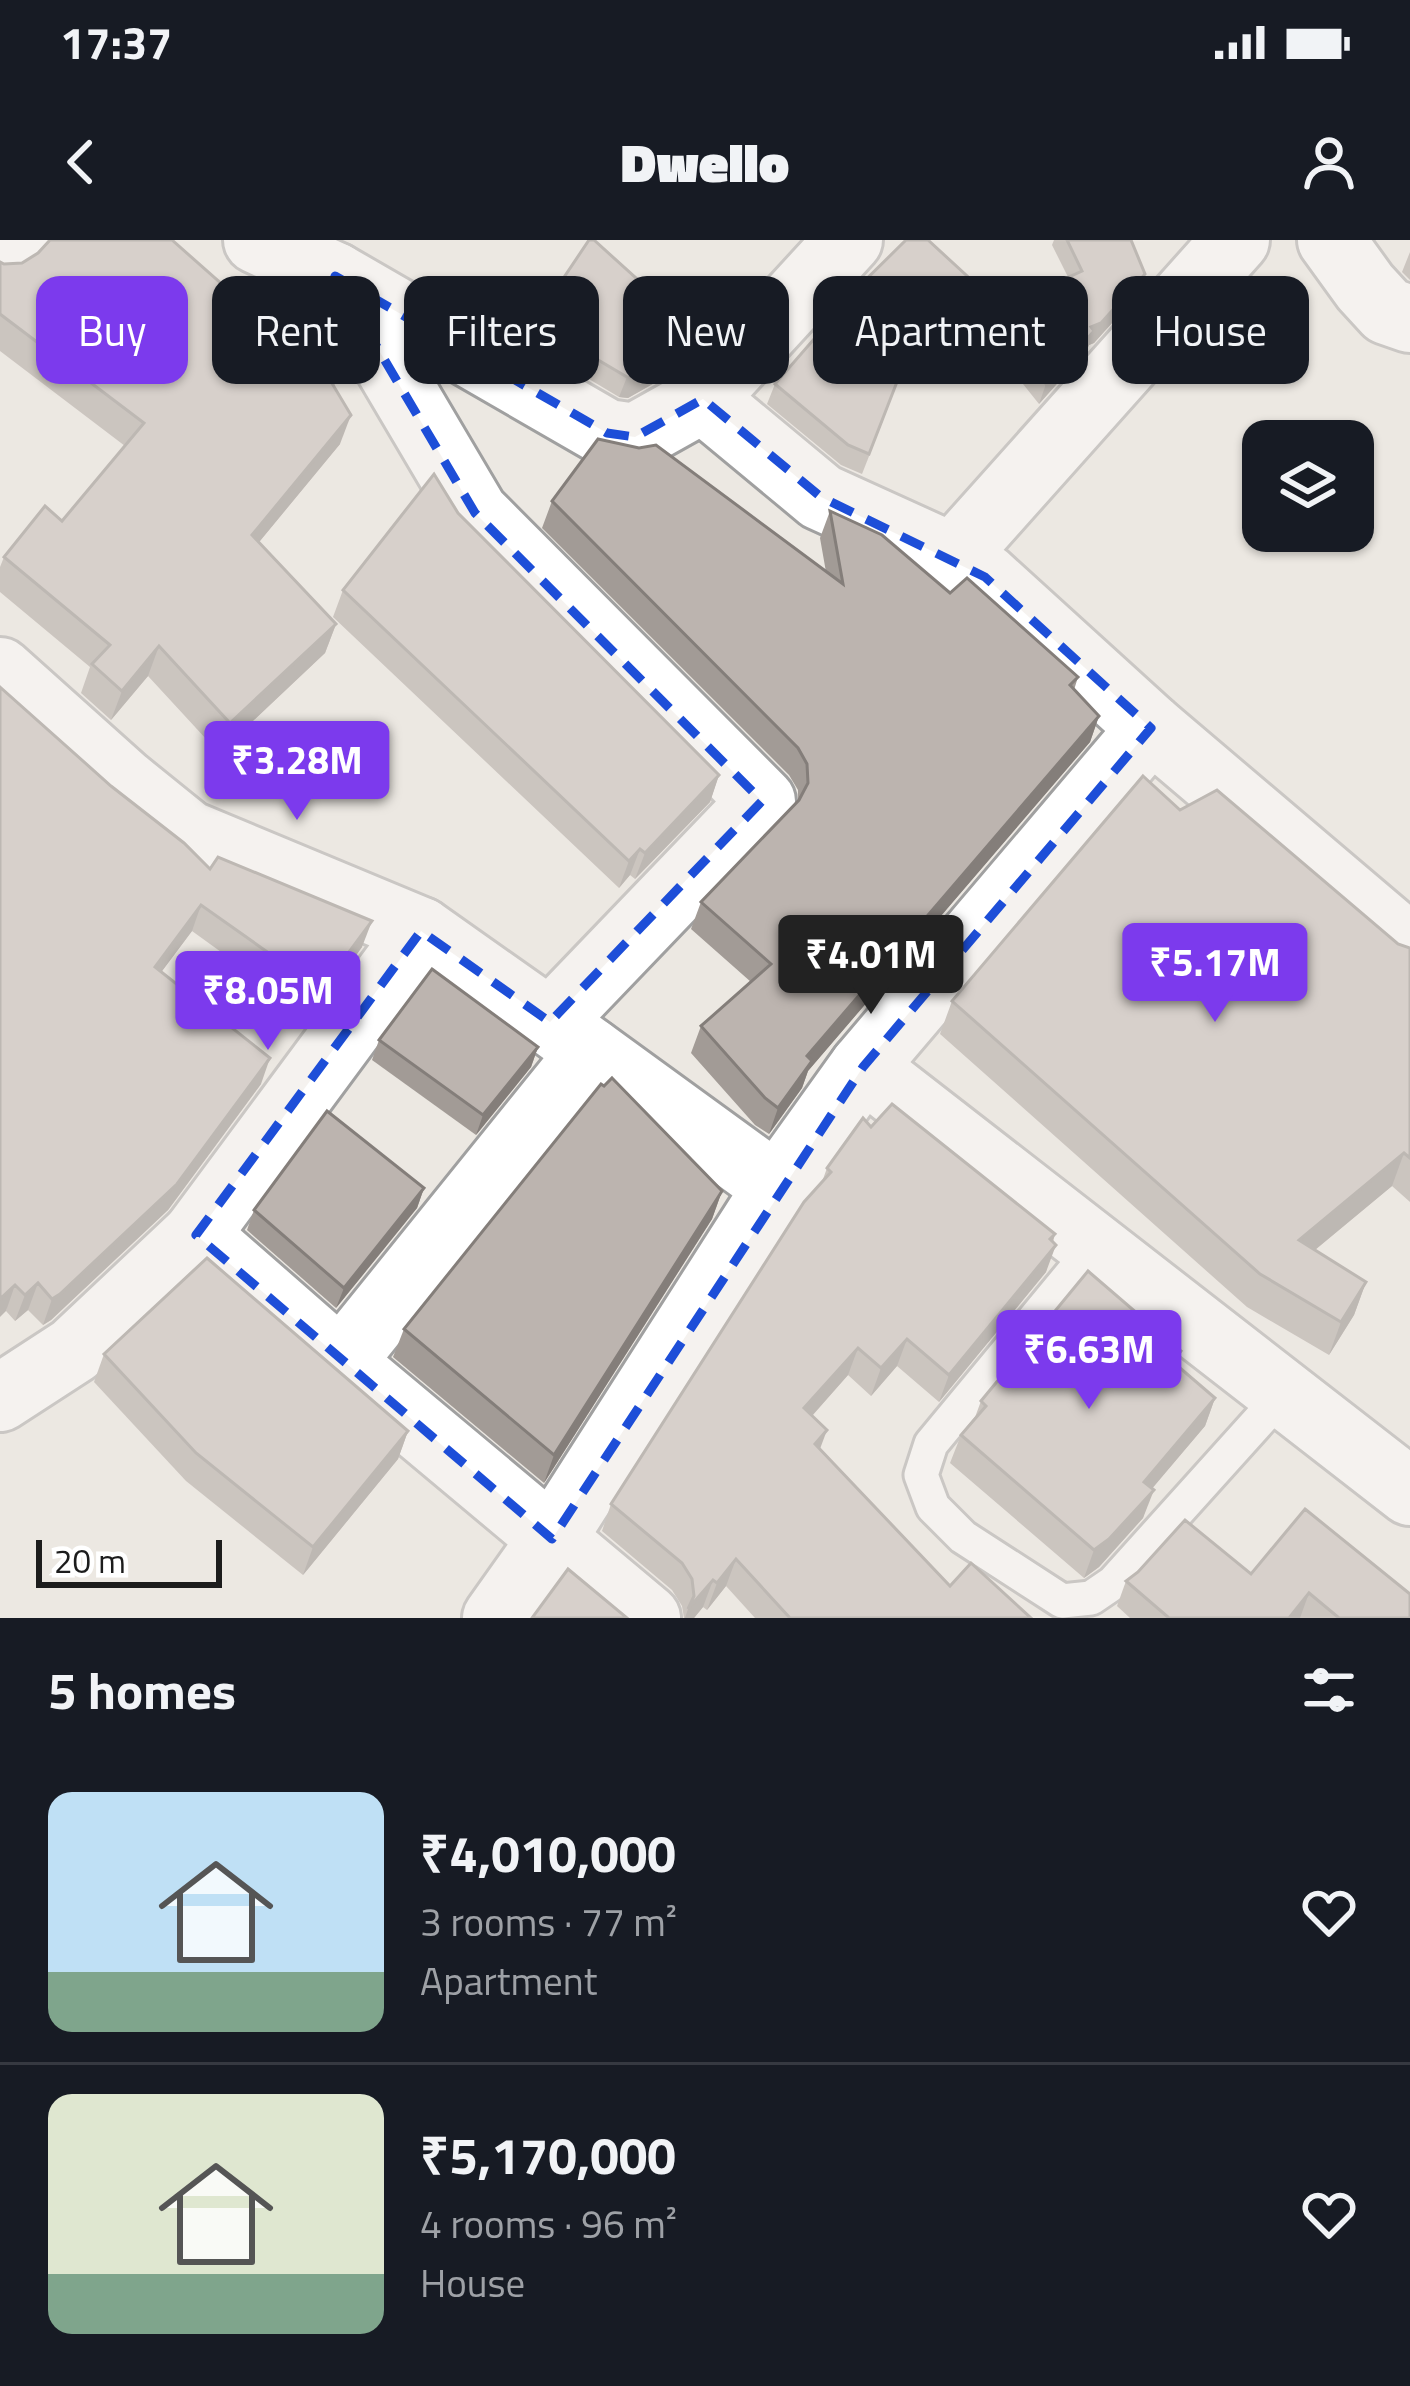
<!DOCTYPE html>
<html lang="en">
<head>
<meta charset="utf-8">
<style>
	:root { --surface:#171b24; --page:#242831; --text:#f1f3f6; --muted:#9ea1a6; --line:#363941; --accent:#7c3aed }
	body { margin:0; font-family:"Titillium Web",sans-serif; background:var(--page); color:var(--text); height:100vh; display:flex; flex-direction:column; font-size:45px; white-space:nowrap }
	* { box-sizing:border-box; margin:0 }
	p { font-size:39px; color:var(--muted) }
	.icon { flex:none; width:66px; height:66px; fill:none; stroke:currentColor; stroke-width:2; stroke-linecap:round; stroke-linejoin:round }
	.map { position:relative; height:1378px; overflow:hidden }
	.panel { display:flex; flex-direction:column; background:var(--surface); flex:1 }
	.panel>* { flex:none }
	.banner { position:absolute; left:36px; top:36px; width:1338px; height:108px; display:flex; gap:24px }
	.fabs { position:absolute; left:1242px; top:180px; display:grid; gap:24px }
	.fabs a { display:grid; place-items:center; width:132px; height:132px; border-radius:24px; background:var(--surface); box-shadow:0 3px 9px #0004; font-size:60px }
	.scale { position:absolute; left:36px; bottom:30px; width:186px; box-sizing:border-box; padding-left:12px; border:6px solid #1c1c1c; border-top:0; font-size:33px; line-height:42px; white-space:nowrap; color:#1c1c1c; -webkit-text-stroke:9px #fff; paint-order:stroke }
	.price { position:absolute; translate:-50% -102px; padding:0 27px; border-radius:12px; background:var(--accent); color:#fff; font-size:39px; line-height:78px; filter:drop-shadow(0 3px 6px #0008) }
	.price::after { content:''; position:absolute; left:50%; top:72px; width:36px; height:27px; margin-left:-18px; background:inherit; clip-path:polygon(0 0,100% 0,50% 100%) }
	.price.selected { background:#222; color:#fff }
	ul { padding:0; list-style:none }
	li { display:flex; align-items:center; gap:36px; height:300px; padding:0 48px }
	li+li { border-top:3px solid var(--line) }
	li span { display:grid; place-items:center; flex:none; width:336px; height:240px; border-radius:24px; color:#555 }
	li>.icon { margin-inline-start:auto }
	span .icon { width:144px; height:144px; fill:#fffc; stroke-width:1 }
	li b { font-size:51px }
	h2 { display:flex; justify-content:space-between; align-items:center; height:144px; padding:0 48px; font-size:51px }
	.tag { padding:0 42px; border-radius:24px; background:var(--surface); box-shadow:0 3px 9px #0004; font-size:42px; line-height:108px }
	.tag.selected { background:var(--accent); color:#fff }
	.status { display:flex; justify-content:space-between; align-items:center; height:84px; padding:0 60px; background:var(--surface); direction:ltr }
	.status svg { height:33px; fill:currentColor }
	header { display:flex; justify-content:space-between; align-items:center; height:156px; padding:0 48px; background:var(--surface); font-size:54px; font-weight:800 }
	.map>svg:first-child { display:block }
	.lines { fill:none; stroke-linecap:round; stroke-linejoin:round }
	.service-casing { stroke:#a0a0a0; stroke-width:39 }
	.minor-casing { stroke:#a0a0a0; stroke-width:72 }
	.service { stroke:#fff; stroke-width:33 }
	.minor { stroke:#fff; stroke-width:66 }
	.wall { fill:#a29b96 }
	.shaded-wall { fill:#847e7a }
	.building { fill:#bcb4af; stroke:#847e7a; stroke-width:3 }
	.marked { fill:none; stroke:#1d4ed8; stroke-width:9; stroke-dasharray:24 15; stroke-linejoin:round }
</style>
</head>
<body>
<div class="status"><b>17:37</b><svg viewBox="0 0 49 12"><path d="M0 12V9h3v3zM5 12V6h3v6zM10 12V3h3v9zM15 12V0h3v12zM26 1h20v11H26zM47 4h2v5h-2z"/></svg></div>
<header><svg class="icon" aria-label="back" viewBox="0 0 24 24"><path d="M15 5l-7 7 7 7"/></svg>Dwello<svg class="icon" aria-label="person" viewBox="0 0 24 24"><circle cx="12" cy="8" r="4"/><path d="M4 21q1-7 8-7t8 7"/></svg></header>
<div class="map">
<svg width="1410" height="1378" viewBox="0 0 1410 1378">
	<rect width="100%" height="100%" fill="#ece8e2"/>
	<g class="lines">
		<g class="service-casing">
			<path id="service" d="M1094,1007L931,1204L921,1235L933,1267L963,1297L1062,1361L1091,1358L1113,1343L1283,1154"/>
		</g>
		<g class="minor-casing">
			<g id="minor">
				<path d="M257,0L335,36L607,193L635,197L703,159L849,0"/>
				<path d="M1331,0L1365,47L1387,71L1410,79"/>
				<path d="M0,17L15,0"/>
				<path d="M335,36L475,273L762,561L550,782L777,947"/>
				<path d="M703,159L821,257L953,317L985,337L1151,488L1410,708"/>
				<path d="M953,317L1236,0"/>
				<path d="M0,431L125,543L188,594L421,691L550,782"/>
				<path d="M863,827L1151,488"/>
				<path d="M196,995L421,691"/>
				<path d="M341,1122L591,812"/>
				<path d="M0,1158L74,1110L196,995L341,1122L647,1378"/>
				<path d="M496,1378L552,1299L777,947L863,827L1410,1252"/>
			</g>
		</g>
		<use href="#service" class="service"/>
		<use href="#minor" class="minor"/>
	</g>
	<g class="wall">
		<path d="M1054,0H1131L1138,54L1094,103L1089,105L1086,111L1039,164L982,93L989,73L1068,37L1052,5Z"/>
		<path d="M1410,12V40L1402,32Z"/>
		<path d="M0,22L275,91L343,120L334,146L340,204L259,302L336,384L325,413L219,513L148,436L111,480L81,453L90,427L0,352V327L4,317L62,281L125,206L0,111Z"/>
		<path d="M978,46L971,66L900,136L862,234L841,225L767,164L775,144L829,82L832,73Z"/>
		<path d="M534,82L699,95L692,115L679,129L628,158L619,157L527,102Z"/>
		<path d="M552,261L826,332L820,298L830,271L1078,437L1074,450L1099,476L1090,502L808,831L802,848L769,894L755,885L691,813L701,786L751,742L691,689L701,662L798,561V550L789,535L542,288Z"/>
		<path d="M458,273L719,535L710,562L635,639L630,635L619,648L333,377L343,350Z"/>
		<path d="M111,546L210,629L362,707L311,777L192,691L161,732L261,844L168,970L51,1080L43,1085L28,1070L15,1081L6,1071Z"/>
		<path d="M1180,570L1398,704L1410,708V962L1392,946L1315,1010L1366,1042L1354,1075L1329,1115L1247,1067L940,794L952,761Z"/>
		<path d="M379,800L538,807L531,827L476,895L372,820Z"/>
		<path d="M604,846L722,951L712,979L544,1243L393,1117L404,1089Z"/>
		<path d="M871,887L1055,994L1046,1032L939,1162L897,1126L871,1156L848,1135L812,1176L820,1209L950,1346L1031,1378H755L726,1346L707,1370L703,1367L694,1378H684L682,1366L672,1350L602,1291L611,1264L822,942L827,928Z"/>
		<path d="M424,948L417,968L336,1068L247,990L254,970Z"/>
		<path d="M104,1114L408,1191L398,1219L303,1335L186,1241L94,1142Z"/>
		<path d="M1176,1124L1215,1158L1205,1186L1152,1248L1143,1278L1099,1327L1084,1338L950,1223L961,1195L974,1180L981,1161Z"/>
		<path d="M1251,1334L1410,1378H1130L1117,1366L1126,1341Z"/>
	</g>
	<g class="shaded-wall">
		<path d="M1145,34L1138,54L1094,103L1089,105L1086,111L1039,164L1046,144L1091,87Z"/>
		<path d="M978,46L971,66L900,136L862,234L907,116Z"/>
		<path d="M699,95L692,115L679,129L628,158L619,157L627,137Z"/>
		<path d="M343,120L332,149L327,135Z"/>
		<path d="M351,175L340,204L241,324L252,295Z"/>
		<path d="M336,384L325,413L219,513L230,483Z"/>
		<path d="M159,406L148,436L111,480L122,451Z"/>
		<path d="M1099,476L1090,502L808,831L802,848L769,894L778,868L807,816Z"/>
		<path d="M719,535L710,562L635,639L645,613Z"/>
		<path d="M640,609L630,635L619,648L629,621Z"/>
		<path d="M201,665L192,691L145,754L155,727Z"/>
		<path d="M372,681L362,707L311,777L321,750Z"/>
		<path d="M538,807L531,827L476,895L483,875Z"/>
		<path d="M270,818L261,844L168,970L51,1080L43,1085L52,1059Z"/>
		<path d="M1404,913L1392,946L1287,1033L1299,1000Z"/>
		<path d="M424,948L417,968L336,1068L344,1048Z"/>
		<path d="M722,951L712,979L544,1243L554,1215Z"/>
		<path d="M1055,994L1047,1015L1056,1005L1046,1032L939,1162L949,1135Z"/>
		<path d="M1366,1042L1354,1075L1329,1115L1341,1082Z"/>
		<path d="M38,1043L28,1070L15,1081L25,1055Z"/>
		<path d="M15,1045L6,1071L0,1077V1059Z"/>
		<path d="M907,1099L897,1126L871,1156L881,1128Z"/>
		<path d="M858,1108L848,1135L794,1196L804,1168Z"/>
		<path d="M1215,1158L1205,1186L1134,1270L1144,1242Z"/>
		<path d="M827,1190L817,1217L815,1204Z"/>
		<path d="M408,1191L398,1219L303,1335L313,1307Z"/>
		<path d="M1154,1250L1143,1278L1099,1327L1084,1338L1094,1310Z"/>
		<path d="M736,1319L726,1346L707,1370L717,1343Z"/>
		<path d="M713,1340L703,1367L694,1378H685L688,1369Z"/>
		<path d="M1309,1353L1300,1378H1289Z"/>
	</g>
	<g class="building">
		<path d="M50,0H172L275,91L296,71L343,120L327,135L351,175L252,295L336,384L230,483L159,406L122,451L92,424L110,405L4,317L45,266L62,281L144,183L0,74V22L4,24L22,23L38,13Z"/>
		<path d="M589,0H594L699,95L687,109L635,138L627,137L534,82Z"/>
		<path d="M906,0H928L978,46L907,116L869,214L848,205L775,144L834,76L832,73Z"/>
		<path d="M1067,0H1131L1145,34L1101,83L1091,87L1094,91L1046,144L989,73L1082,31Z"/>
		<path d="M598,199L639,208L656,205L843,344L830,271L882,295L950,353L967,338L1078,437L1070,445L1099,476L807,816L812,821L778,868L765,858L701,786L771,724L701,662L799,560L808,543L807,524L798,508L552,261Z"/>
		<path d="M434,234L458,273L719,535L645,613L640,609L629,621L343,350Z"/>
		<path d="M0,447L111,546L184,603L210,629L218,617L372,681L321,750L201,665L155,727L270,818L177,944L60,1054L52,1059L38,1043L25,1055L15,1045L0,1059Z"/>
		<path d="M1143,536L1180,570L1217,550L1398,704L1410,708V918L1404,913L1299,1000L1366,1042L1341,1082L1260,1034L952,761Z"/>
		<path d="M432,729L538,807L483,875L379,800Z"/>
		<path d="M612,838L722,951L554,1215L404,1089L601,844L604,846Z"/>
		<path d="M892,864L1055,994L1050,999L1056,1005L949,1135L907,1099L881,1128L858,1108L804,1168L827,1190L815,1204L950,1346L971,1323L1031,1378H790L736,1319L717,1343L713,1340L688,1369L694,1356L692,1339L682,1323L611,1264L804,962L831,932L827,928L863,878L871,887Z"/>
		<path d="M327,871L424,948L344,1048L254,970Z"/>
		<path d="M207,1018L408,1191L313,1307L196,1213L104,1114Z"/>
		<path d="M1088,1031L1181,1111L1173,1122L1215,1158L1144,1242L1154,1250L1109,1299L1094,1310L961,1195L986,1166L981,1161Z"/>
		<path d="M1305,1269L1410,1354V1378H1339L1309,1353L1289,1378H1169L1126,1341L1138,1332L1185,1280L1251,1334Z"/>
		<path d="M568,1329L627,1378H532Z"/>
	</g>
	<path d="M0 0H1410V1378H0ZM335,36L607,193L635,197L703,159L821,257L985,337L1151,488L863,827L552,1299L196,995L421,691L550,782L762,561L475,273Z" fill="#ece8e2" fill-opacity=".55" fill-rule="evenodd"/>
	<path class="marked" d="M335,36L607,193L635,197L703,159L821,257L985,337L1151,488L863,827L552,1299L196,995L421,691L550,782L762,561L475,273Z"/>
</svg>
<div class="fabs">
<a><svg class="icon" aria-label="layers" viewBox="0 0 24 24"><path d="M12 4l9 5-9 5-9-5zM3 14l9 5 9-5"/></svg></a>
</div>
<div class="scale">20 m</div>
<b class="price" style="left:297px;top:583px">₹3.28M</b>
<b class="price selected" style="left:871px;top:777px">₹4.01M</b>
<b class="price" style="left:1215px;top:785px">₹5.17M</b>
<b class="price" style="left:268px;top:813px">₹8.05M</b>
<b class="price" style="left:1089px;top:1172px">₹6.63M</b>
<div class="banner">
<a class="tag selected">Buy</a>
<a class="tag">Rent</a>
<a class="tag">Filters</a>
<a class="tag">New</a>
<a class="tag">Apartment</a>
<a class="tag">House</a>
</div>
</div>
<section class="panel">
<h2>5 homes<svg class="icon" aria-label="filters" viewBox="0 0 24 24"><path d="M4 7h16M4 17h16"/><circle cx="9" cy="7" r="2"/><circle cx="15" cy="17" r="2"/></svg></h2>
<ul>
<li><span style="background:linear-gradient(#bfe0f5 75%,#7fa58c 0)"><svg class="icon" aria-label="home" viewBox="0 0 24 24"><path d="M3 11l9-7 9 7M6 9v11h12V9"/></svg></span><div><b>₹4,010,000</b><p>3 rooms · 77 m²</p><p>Apartment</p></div><svg class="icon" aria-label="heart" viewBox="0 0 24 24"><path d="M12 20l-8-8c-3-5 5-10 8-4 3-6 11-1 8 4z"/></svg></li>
<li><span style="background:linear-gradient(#dfe7d0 75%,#7fa58c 0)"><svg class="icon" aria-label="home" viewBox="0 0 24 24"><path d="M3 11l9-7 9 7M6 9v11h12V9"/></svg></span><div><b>₹5,170,000</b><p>4 rooms · 96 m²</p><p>House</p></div><svg class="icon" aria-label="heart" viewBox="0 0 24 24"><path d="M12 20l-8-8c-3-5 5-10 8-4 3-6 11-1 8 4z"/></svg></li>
</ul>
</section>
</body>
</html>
